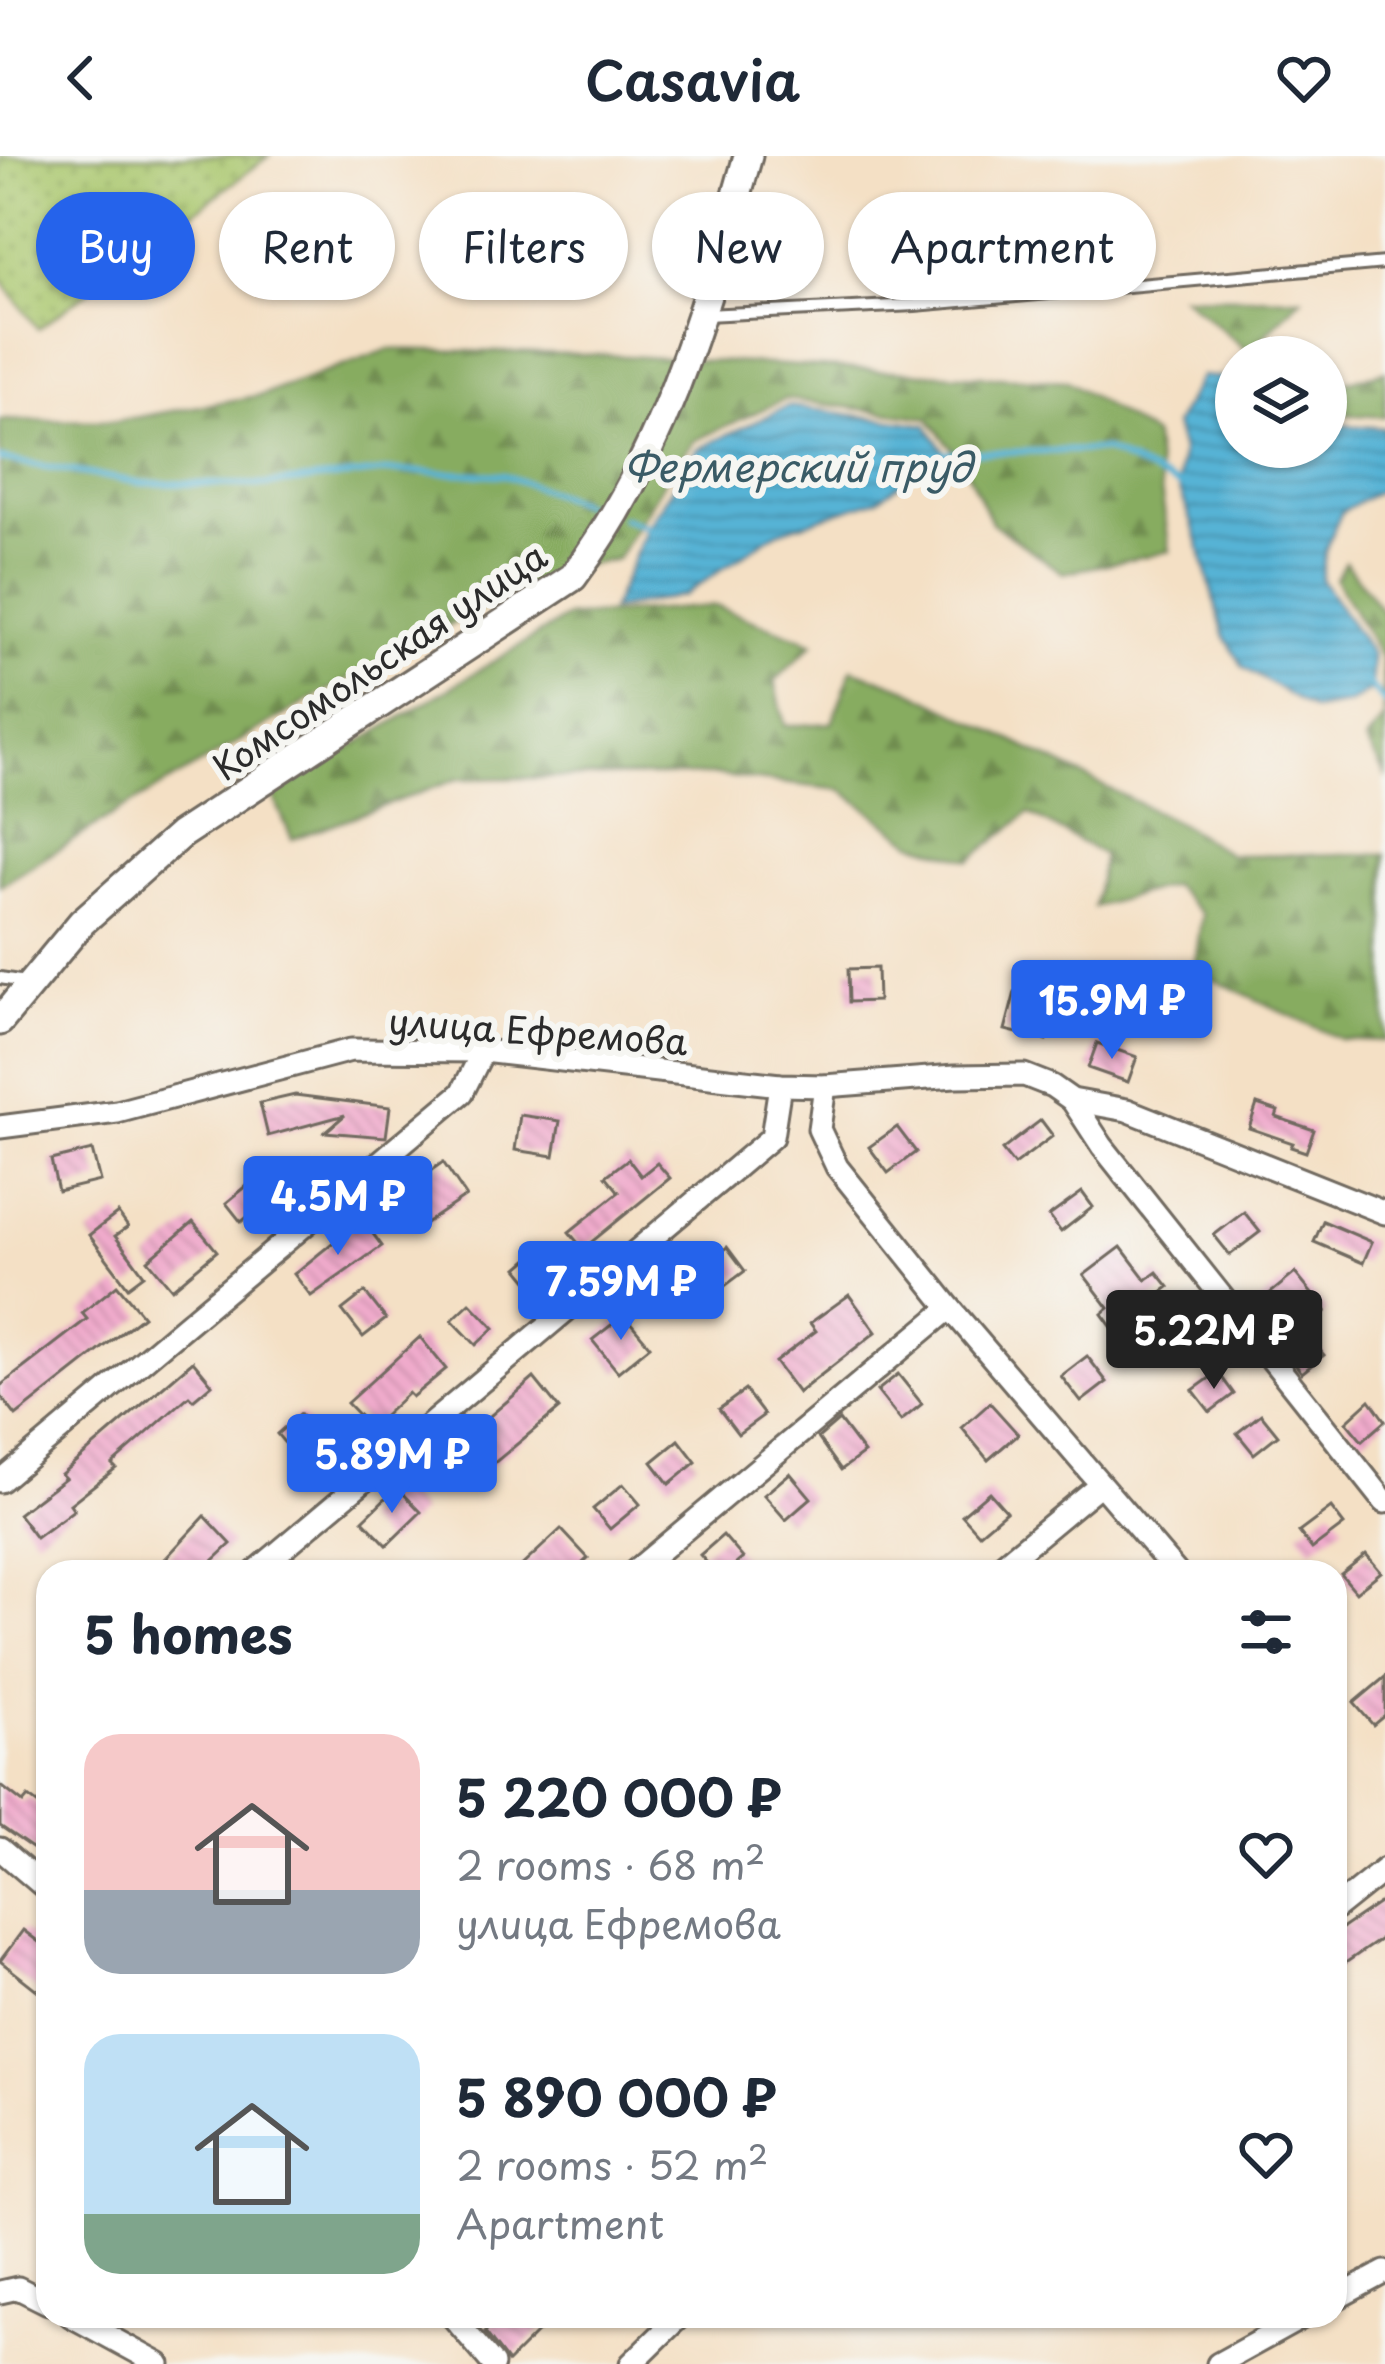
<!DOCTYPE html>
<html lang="en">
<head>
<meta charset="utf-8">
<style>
	:root { --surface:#fff; --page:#f6f6f7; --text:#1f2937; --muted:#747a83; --accent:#2563eb }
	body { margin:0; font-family:"Playpen Sans",sans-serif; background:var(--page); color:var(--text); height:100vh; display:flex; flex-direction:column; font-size:45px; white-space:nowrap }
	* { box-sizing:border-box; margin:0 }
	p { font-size:39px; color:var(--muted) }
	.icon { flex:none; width:66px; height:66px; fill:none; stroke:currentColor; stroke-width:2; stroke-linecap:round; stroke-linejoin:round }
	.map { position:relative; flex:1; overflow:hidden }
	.details { position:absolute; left:36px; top:1404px; width:1311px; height:768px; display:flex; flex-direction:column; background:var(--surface); border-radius:36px; box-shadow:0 3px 9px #0004 }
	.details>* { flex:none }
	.guide { position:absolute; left:36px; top:36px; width:1314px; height:108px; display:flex; gap:24px }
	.fabs { position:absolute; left:1215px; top:180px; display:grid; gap:24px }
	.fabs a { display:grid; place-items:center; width:132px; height:132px; border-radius:50%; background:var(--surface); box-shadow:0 3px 9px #0004; font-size:60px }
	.price { position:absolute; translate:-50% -102px; padding:0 27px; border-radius:12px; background:var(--accent); color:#fff; font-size:39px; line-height:78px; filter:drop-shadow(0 3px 6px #0008) }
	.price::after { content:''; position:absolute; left:50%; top:72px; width:36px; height:27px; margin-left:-18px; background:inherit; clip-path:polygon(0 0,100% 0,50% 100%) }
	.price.current { background:#222; color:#fff }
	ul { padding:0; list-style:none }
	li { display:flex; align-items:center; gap:36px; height:300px; padding:0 48px }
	li span { display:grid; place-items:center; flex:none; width:336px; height:240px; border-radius:36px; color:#555 }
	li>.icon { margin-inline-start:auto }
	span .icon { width:144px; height:144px; fill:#fffc; stroke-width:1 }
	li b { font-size:51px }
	h2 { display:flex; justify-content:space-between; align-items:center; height:144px; padding:0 48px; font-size:51px }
	.chip { padding:0 42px; border-radius:54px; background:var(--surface); box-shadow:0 3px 9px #0004; font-size:42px; line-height:108px }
	.chip.current { background:var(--accent); color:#fff }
	header { display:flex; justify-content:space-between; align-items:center; height:156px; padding:0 48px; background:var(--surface); font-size:54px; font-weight:600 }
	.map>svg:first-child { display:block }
	.grass { fill:url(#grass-dots); stroke:#6a794c; stroke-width:3 }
	.forest { fill:url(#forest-firs); stroke:#596c46; stroke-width:3 }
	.water { fill:url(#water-rules); stroke:#416f80; stroke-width:3 }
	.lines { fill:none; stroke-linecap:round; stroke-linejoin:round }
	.stream { stroke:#57b3d5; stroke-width:6 }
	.building { fill:url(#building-back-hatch) }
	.service-casing { stroke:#716a61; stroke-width:16 }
	.minor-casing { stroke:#716a61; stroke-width:27 }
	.tertiary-casing { stroke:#716a61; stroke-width:33 }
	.service { stroke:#fff; stroke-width:10 }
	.minor { stroke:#fff; stroke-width:21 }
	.tertiary { stroke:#fff; stroke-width:27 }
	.labels { text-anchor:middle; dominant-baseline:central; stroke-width:12; stroke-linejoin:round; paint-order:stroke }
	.street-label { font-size:36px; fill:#2b2b2b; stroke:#f6f6f2 }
	.water-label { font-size:39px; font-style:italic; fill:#3a5b66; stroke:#f6f6f2 }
</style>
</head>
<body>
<header><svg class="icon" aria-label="back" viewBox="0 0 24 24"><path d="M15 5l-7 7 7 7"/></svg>Casavia<svg class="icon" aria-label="heart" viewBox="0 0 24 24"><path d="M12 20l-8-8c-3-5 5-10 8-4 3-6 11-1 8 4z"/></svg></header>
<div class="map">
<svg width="1385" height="2208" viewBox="0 0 1385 2208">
	<defs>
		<pattern id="grass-dots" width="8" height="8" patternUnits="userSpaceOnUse" patternTransform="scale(3)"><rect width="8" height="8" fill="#aac76e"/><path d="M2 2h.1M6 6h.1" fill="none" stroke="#92ab5f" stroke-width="1.8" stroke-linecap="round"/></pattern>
		<pattern id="forest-firs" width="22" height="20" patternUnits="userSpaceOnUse" patternTransform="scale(3)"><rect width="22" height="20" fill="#87ac61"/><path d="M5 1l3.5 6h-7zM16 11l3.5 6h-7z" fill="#6f8c50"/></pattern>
		<pattern id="water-rules" width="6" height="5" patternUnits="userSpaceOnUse" patternTransform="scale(3)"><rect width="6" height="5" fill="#57b3d5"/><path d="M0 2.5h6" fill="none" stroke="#4892ad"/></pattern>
		<pattern id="building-back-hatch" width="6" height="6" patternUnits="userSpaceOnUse" patternTransform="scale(3)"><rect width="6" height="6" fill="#f0abcc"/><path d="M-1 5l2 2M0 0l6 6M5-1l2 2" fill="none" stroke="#ce93af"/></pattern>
	</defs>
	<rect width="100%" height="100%" fill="#f6f6f2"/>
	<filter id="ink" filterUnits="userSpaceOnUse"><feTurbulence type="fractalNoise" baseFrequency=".00833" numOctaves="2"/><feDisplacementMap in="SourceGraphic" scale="24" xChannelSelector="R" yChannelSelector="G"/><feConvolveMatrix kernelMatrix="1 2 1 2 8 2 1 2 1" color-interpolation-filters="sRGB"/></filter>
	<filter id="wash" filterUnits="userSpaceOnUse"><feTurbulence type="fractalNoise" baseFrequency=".004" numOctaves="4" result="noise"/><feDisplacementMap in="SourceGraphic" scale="48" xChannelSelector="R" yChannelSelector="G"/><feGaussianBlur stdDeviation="2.7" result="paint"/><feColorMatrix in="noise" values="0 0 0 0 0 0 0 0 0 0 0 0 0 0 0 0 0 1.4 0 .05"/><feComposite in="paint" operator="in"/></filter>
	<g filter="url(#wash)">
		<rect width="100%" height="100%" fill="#f4e0c5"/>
		<path class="grass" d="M0,0H269L38,173L0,122Z"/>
		<g class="forest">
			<path d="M1182,140L1301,142L1249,196Z"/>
			<path d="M390,193L607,199L1067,225L1153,280L1170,395L1063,417L991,366L964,308L928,262L785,243L694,285L668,319L617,403L557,416L458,465L312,543L121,654L0,730V264L116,265L262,239Z"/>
			<path d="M1385,215V261L1326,257V232Z"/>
			<path d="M1345,406L1385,459V619L1366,585L1384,563L1382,503L1335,423Z"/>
			<path d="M715,450L814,487L775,525L785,570L832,567L852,513L908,533L1184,670L1230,699L1385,698V885L1340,883L1194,814L1202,758L1172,729L1094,751L1103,699L1029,657L970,704L913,687L842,634L715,619L457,623L292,683L273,639L567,461Z"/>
		</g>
		<g class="water">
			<path d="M1201,220L1236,223V291H1326V268L1385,272V332L1342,355L1326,392L1321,423L1372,499V533L1349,548L1313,554L1243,511L1224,479L1195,375L1178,329L1181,295L1174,269Z"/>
			<path d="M788,250L926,269L945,296L878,343L777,376L684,439L611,454L647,371L698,293Z"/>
		</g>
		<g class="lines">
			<g class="stream">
				<path d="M942,297L1104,294L1184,332"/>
				<path d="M0,303L142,327L264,329L393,315L504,319L605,356"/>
				<path d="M623,362L650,372"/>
				<path d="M1368,527L1385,547"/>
			</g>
		</g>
		<g id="blocks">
			<g class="building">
				<path d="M877,812L878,845L849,846L848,813Z"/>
				<path d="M1015,836L1056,846L1046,884L1005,874Z"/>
				<path d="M1097,887L1137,901L1128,926L1088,912Z"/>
				<path d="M295,939L390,951L386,981L325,976L345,959L268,980L260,947Z"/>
				<path d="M1257,948L1278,955L1276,961L1314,974L1306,996L1291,991L1293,987L1249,972Z"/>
				<path d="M520,959L560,965L554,1000L515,994Z"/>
				<path d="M1041,964L1053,980L1014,1009L1002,994Z"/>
				<path d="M897,971L916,996L888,1017L869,991Z"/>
				<path d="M92,994L100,1025L58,1035L51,1004Z"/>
				<path d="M628,1003L641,1020L657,1007L670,1022L583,1093L569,1076L619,1036L606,1020Z"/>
				<path d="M443,1006L466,1040L426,1067L403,1034Z"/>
				<path d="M287,1010L302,1027L284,1042L279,1036L241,1066L226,1047L248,1029L255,1038Z"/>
				<path d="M1082,1036L1093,1051L1061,1076L1049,1060Z"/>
				<path d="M1244,1056L1260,1076L1230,1099L1214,1079Z"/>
				<path d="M118,1057L128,1071L115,1080L144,1119L128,1131L89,1079Z"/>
				<path d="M362,1063L382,1090L311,1140L294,1118Z"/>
				<path d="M1323,1065L1372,1086L1363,1107L1314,1086Z"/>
				<path d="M193,1066L217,1095L172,1133L148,1104Z"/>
				<path d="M727,1091L745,1115L706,1144L688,1120Z"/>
				<path d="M1121,1091L1146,1124L1157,1116L1169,1131L1113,1173L1102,1158L1109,1152L1084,1119Z"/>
				<path d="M540,1093L559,1114L536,1134L518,1112Z"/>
				<path d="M1295,1117L1326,1155L1303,1174L1324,1199L1302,1217L1251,1153Z"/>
				<path d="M117,1129L143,1160L16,1260L0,1239V1230L87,1163L82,1157Z"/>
				<path d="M365,1136L386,1163L363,1181L342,1154Z"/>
				<path d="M849,1139L876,1176L798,1237L775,1206L816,1175L810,1167Z"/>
				<path d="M470,1147L494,1172L476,1189L452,1164Z"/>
				<path d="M624,1159L650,1190L618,1216L592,1184Z"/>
				<path d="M420,1181L446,1213L412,1241L408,1237L371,1272L347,1247Z"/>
				<path d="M1087,1200L1107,1226L1081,1246L1061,1220Z"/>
				<path d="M193,1205L212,1228L193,1244L189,1240L112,1308L116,1312L70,1348L74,1354L36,1382L18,1358L65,1322L61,1318Z"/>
				<path d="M1218,1216L1234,1238L1210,1256L1193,1234Z"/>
				<path d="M898,1218L922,1248L901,1265L877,1235Z"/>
				<path d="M534,1222L559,1253L486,1314L461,1285Z"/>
				<path d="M745,1234L764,1259L738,1278L719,1253Z"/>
				<path d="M1370,1244L1385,1265L1362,1285L1346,1266Z"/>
				<path d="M990,1247L1018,1278L988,1304L962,1272Z"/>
				<path d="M300,1258L321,1284L298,1303L277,1278Z"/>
				<path d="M1261,1258L1278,1279L1254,1298L1237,1277Z"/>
				<path d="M839,1264L864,1297L841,1314L818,1282Z"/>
				<path d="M679,1284L696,1306L669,1328L652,1306Z"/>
				<path d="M790,1317L811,1342L786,1364L764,1339Z"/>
				<path d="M623,1328L640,1348L610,1373L593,1353Z"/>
				<path d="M397,1331L421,1356L387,1389L363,1364Z"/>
				<path d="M989,1336L1006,1355L979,1378L962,1359Z"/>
				<path d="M1331,1352L1344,1369L1312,1393L1299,1376Z"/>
				<path d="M205,1360L231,1388L201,1416H153Z"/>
				<path d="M561,1373L588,1402L573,1416H515Z"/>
				<path d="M723,1379L743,1402L727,1416H715L700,1399Z"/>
				<path d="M1366,1398L1381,1416L1356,1436L1341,1418Z"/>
				<path d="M1385,1521V1559L1373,1569L1354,1547Z"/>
				<path d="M0,1629L23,1647L28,1641L48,1656V1703L0,1670Z"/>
				<path d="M1385,1743V1780L1335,1814V1777Z"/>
				<path d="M23,1774L48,1793V1822L38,1835L0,1805Z"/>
				<path d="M501,2160H554L508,2206L485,2176Z"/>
			</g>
		</g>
	</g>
	<g filter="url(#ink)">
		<use href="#blocks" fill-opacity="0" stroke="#716a61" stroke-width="3"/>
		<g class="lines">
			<g class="service-casing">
				<g id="service">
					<path d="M705,159L915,149L1385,107"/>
					<path d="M0,822L25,826"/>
				</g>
			</g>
			<g class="minor-casing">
				<g id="minor">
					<path d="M825,930L819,973L837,1011L950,1152L1176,1416"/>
					<path d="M1072,944L1102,990L1385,1346"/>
					<path d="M0,971L117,956L351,894L483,895L780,929L825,930L955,920L1024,919L1052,930L1072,944L1127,954L1385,1057"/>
					<path d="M0,1325L462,937L483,895"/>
					<path d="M255,1416L772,981L780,929"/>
					<path d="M634,1416L950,1152"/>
					<path d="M994,1416L1099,1329"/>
					<path d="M0,1693L48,1734"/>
					<path d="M1335,1753L1385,1713"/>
					<path d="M0,2136L18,2132L48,2147"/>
					<path d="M1335,2143L1385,2116"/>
					<path d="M71,2160L159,2208"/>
					<path d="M452,2160L493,2208"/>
					<path d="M631,2208L680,2160"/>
					<path d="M1218,2208L1305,2160"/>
				</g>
			</g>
			<g class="tertiary-casing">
				<path id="tertiary" d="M0,865L82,766L180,679L573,421C668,293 705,150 748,0"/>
			</g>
			<use href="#service" class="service"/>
			<use href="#minor" class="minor"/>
			<use href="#tertiary" class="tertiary"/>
		</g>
	</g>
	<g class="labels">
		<g class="street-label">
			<text transform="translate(379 504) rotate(-34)">Комсомольская улица</text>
			<text transform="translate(538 874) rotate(4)">улица Ефремова</text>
		</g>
		<g class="water-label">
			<text x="798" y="309">Фермерский пруд</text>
		</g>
	</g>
</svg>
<div class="fabs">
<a><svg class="icon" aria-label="layers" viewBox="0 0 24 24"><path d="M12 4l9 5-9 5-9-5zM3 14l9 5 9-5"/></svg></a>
</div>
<b class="price" style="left:1112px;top:906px">15.9M ₽</b>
<b class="price" style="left:338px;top:1102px">4.5M ₽</b>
<b class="price" style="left:621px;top:1187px">7.59M ₽</b>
<b class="price current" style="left:1214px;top:1236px">5.22M ₽</b>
<b class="price" style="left:392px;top:1360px">5.89M ₽</b>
<div class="guide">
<a class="chip current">Buy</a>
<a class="chip">Rent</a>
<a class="chip">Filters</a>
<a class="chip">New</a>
<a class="chip">Apartment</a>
</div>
<section class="details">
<h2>5 homes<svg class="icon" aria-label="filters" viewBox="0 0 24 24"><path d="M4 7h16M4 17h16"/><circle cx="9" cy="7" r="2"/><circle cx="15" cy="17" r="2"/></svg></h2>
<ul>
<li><span style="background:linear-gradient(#f6c9c9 65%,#9aa5b1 0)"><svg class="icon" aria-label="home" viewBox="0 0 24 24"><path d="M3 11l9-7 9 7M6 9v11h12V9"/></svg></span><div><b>5 220 000 ₽</b><p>2 rooms · 68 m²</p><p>улица Ефремова</p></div><svg class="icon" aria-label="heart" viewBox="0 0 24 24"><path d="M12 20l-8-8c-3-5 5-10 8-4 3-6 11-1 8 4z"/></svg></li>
<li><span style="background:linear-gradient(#bfe0f5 75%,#7fa58c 0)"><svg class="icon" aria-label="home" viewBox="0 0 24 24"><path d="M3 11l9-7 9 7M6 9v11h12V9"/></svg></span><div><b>5 890 000 ₽</b><p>2 rooms · 52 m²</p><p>Apartment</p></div><svg class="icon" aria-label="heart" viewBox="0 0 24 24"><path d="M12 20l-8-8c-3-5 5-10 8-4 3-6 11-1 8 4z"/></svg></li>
</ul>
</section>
</div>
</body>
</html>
